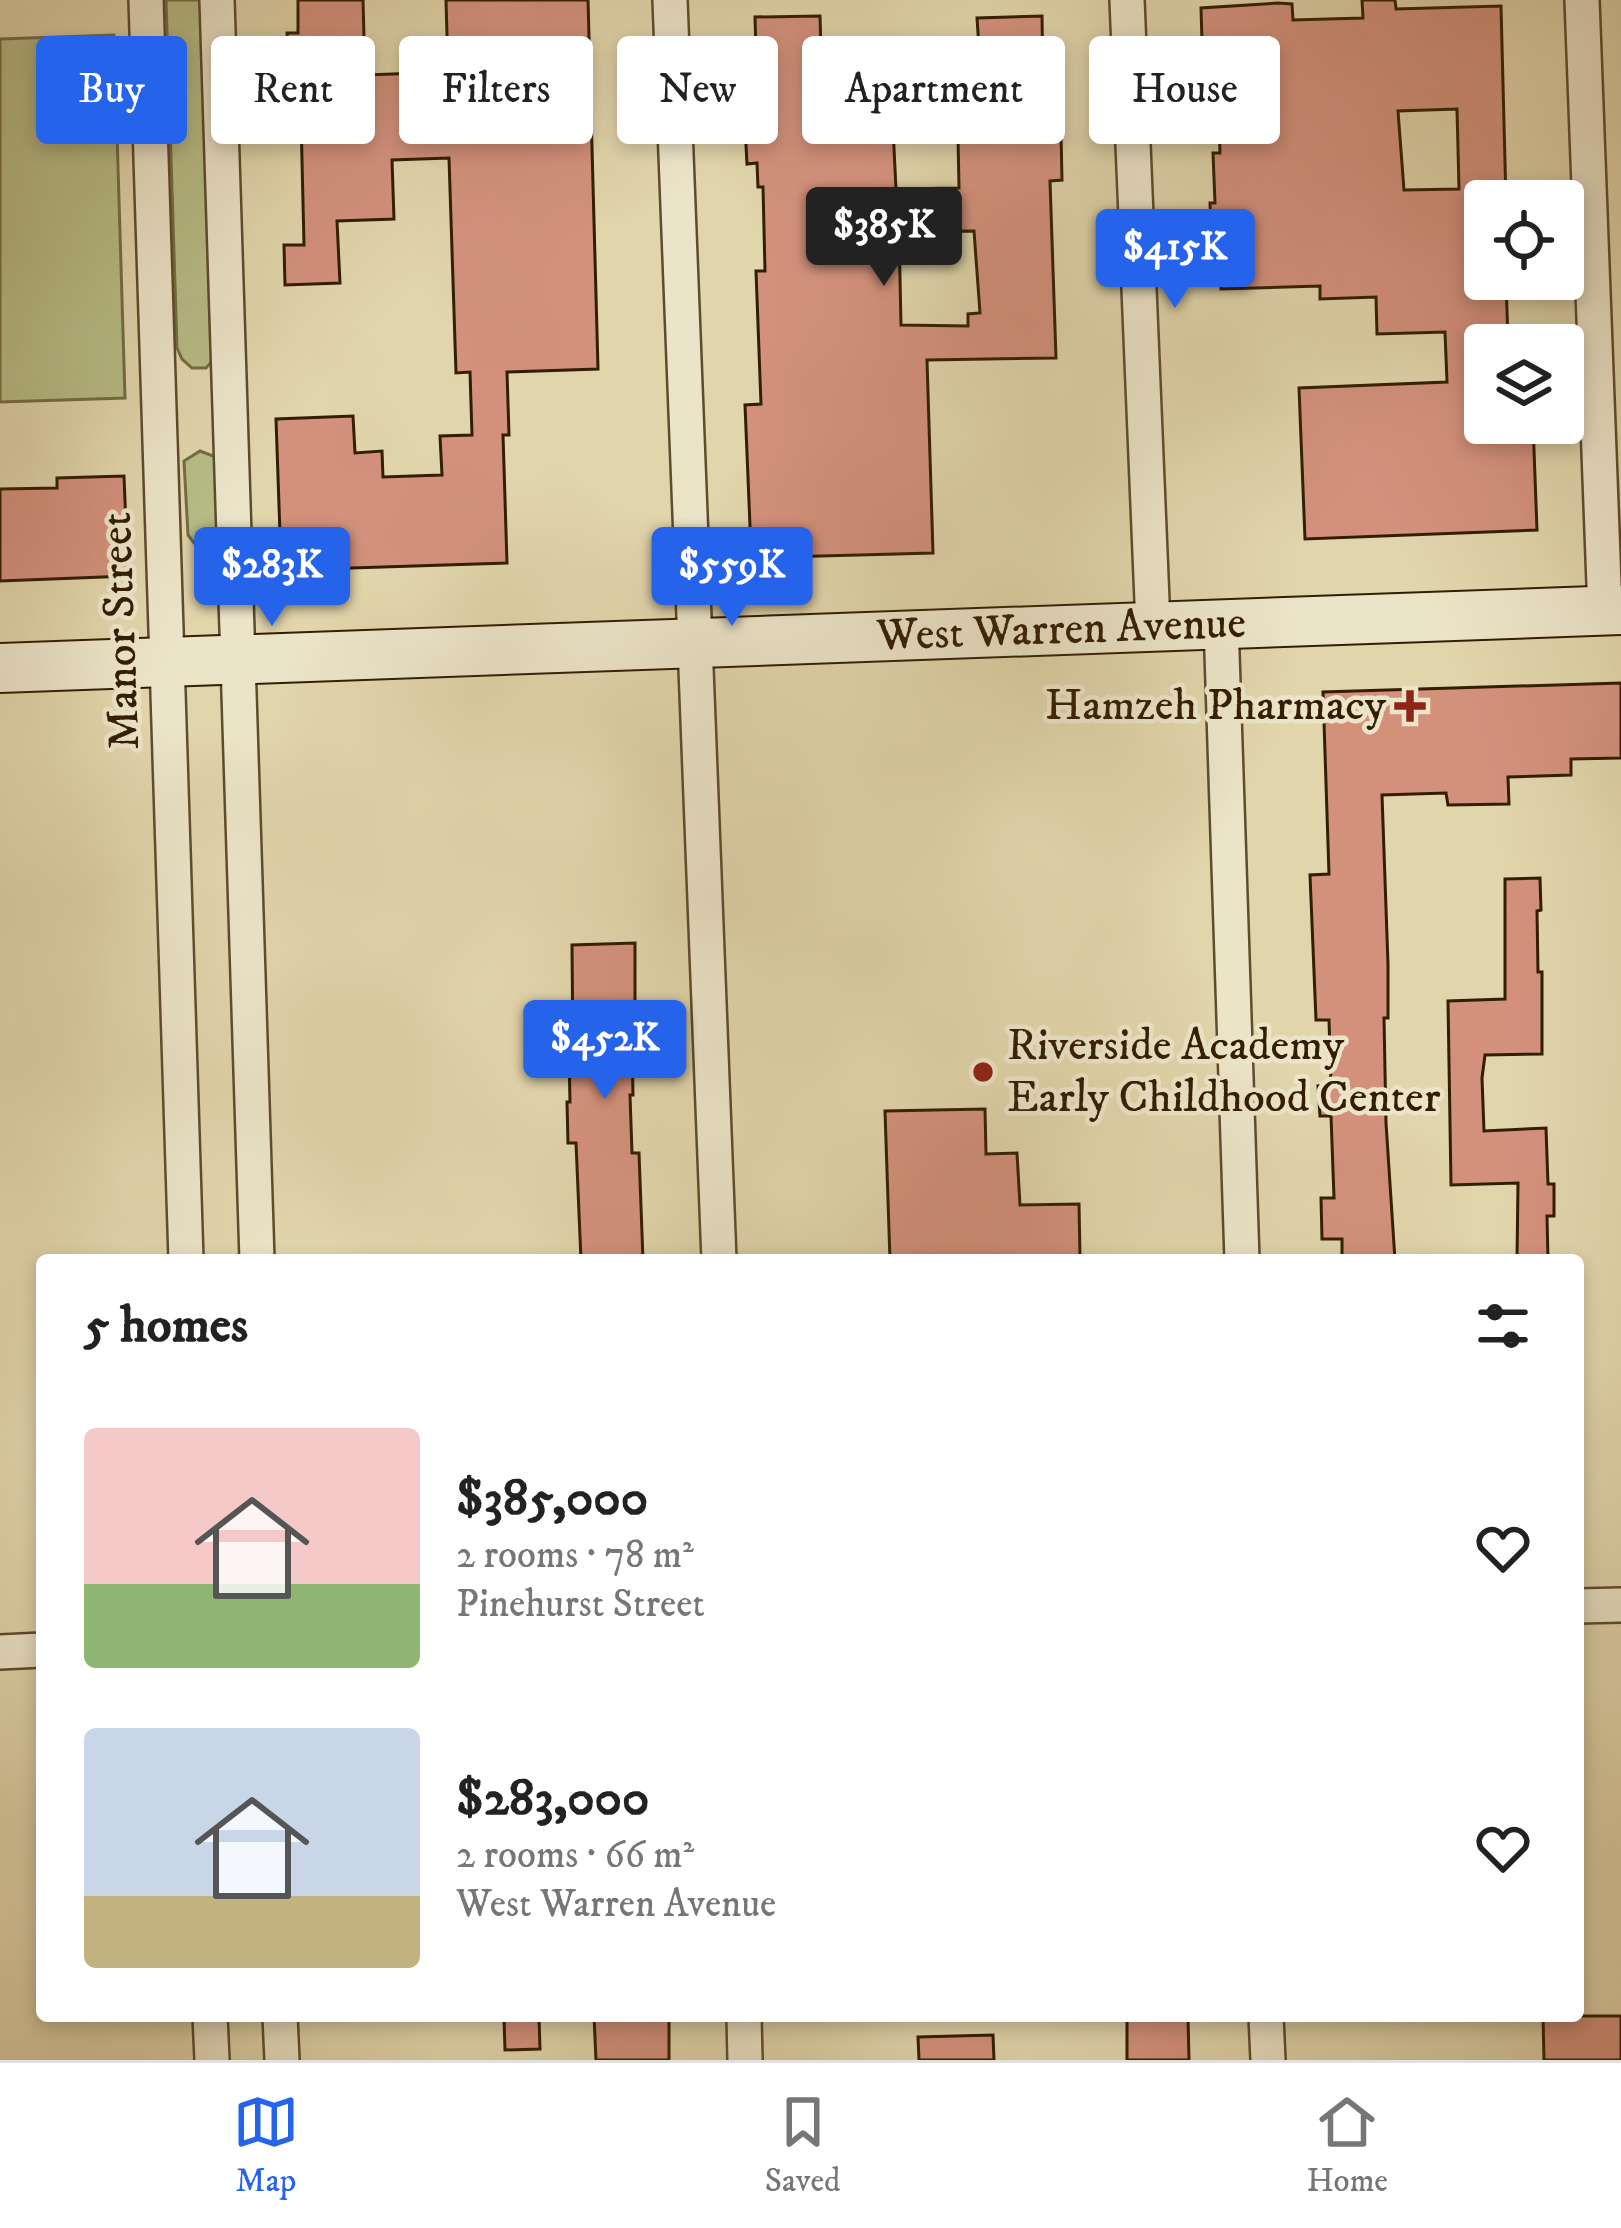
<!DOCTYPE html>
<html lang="en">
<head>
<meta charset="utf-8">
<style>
	:root { --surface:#fff; --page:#f6f6f6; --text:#222; --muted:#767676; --line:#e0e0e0; --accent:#2563eb }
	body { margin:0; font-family:"IM FELL DW Pica",serif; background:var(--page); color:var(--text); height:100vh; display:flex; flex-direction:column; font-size:45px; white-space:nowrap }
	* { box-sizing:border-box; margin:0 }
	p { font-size:39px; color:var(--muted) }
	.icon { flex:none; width:66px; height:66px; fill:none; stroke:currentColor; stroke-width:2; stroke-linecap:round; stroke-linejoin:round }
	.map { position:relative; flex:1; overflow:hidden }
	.drawer { position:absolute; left:36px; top:1254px; width:1548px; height:768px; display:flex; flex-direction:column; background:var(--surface); border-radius:12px; box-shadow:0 6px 18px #0003 }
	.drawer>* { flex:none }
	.hud { position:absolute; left:36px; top:36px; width:1551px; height:108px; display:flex; gap:24px }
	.controls { position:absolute; left:1464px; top:180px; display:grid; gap:24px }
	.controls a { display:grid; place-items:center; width:120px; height:120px; border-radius:12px; background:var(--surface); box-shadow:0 6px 18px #0003; font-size:60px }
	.price { position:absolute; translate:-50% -102px; padding:0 27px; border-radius:12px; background:var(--accent); color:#fff; font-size:39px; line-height:78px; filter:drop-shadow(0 3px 6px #0008) }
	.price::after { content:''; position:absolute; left:50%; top:72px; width:36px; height:27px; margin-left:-18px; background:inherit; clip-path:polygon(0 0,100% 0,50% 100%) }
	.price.on { background:#222; color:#fff }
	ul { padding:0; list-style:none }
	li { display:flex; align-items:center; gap:36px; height:300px; padding:0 48px }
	li span { display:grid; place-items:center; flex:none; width:336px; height:240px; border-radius:12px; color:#555 }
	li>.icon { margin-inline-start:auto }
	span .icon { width:144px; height:144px; fill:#fffc; stroke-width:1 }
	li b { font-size:51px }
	h2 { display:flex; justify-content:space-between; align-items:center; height:144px; padding:0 48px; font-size:51px }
	.pill { padding:0 42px; border-radius:12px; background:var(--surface); box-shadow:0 6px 18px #0003; font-size:42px; line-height:108px }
	.pill.on { background:var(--accent); color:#fff }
	.tab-bar { display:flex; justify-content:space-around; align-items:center; height:168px; border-top:3px solid var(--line); background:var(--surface); font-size:33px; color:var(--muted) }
	.tab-bar a { display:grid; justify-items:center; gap:6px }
	.tab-bar .on { color:var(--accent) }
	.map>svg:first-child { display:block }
	.green { fill:#b7bc86; stroke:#756d44; stroke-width:3 }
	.building { fill:#d3917c; stroke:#331e03; stroke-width:3; fill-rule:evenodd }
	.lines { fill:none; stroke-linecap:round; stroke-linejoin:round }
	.street-casing { stroke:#5e4c2d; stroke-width:38 }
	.secondary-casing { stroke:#331e03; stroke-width:52 }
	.street { stroke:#ece4c8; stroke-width:33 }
	.secondary { stroke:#ece4c8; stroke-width:48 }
	.poi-dot { fill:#8f2418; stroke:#ece4c8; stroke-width:4.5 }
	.labels { text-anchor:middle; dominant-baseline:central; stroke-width:9; stroke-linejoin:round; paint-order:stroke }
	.street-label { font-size:45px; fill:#331e03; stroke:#ece4c8 }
	.poi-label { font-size:45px; fill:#331e03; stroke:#ece4c8; text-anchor:end }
</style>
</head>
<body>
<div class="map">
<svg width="1621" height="2060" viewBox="0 0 1621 2060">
	<rect width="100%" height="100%" fill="#e1d5ab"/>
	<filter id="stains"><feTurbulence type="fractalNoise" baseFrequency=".00167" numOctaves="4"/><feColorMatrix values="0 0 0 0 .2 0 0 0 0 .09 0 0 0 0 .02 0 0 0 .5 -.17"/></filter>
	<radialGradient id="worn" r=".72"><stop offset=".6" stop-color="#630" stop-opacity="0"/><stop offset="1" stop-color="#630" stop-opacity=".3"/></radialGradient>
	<g class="green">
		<path d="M166,0H205L215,358L206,368H192L182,359L177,348Z"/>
		<path d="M114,35L125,398L0,402V39Z"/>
		<path d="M200,451L216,457L221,533L215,543H194L188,535L184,461Z"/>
	</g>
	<g class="building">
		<path d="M298,0H363L365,75L448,72L446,0H588L598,369L507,372L509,435H503L507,563L289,570L281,563L276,419L353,416L355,453L382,451L383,477L442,475L440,436L472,435L470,372L456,373L449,158L392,160L394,219L337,221L340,283L285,285L284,245H304L300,76H289L287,33H298Z"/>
		<path d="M1362,0H1395L1396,9L1501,6L1506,201H1485V279H1506L1508,342L1472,343L1475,425L1533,423L1537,530L1305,539L1299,388L1447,382L1445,332L1377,334L1376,297L1320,299V286L1221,289L1219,229H1211L1210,203H1215L1213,153H1220L1217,45L1202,41L1201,8L1278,3L1292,4L1293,20L1363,18ZM1457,109L1459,189L1404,190L1398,111Z"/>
		<path d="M820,16L822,88H827L828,132L893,128L896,189L959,188L958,137L985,136L977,18L1042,16L1043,81H1054L1055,134H1061L1062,180L1050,181L1056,358L927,360L933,553L784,557V548L751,550L745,405L761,404L756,271H765L763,187H758L757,163L747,164L743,89H757L755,17ZM974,231L980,313L968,314V326L901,325L899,232Z"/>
		<path d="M124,476L128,576L0,581V489L57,488V478Z"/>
		<path d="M1621,683V758L1571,759V775L1508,777L1509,804L1448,805L1446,793L1382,795L1388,964V1018H1384L1386,1123L1395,1260H1342V1239H1322L1321,1198H1334L1331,1116H1320L1318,1086L1331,1085L1329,1020H1316L1310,875L1329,874L1323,692Z"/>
		<path d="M1540,878L1541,910L1537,911L1538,972H1542V1054L1485,1055L1482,1078L1484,1131L1546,1128L1548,1184H1554V1216H1547L1548,1260H1517L1518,1183L1451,1185L1448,1001L1505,999V879Z"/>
		<path d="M635,943V1038H632L633,1095H630L632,1153H639L643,1260H581L576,1143H568L567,1102H570L569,1055H573L572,945Z"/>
		<path d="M985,1109L986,1154L1017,1153L1020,1205L1079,1204L1080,1256L890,1260L885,1111Z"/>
		<path d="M594,2016H669V2060H596Z"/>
		<path d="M1127,2016H1188L1189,2060H1127Z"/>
		<path d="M1543,2016H1621V2060H1544Z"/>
		<path d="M539,2017L540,2049L505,2050L504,2018Z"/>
		<path d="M993,2035L994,2060H919L918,2037Z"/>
	</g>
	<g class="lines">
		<g class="street-casing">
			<g id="street">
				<path d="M146,0L186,1260"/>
				<path d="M217,0L257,1260"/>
				<path d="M670,0L719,1260"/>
				<path d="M1127,0L1153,625"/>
				<path d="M1582,0L1605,611"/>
				<path d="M1221,623L1242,1260"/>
				<path d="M1578,1606L1621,1605"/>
				<path d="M0,1652L42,1650"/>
				<path d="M210,2016L212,2060"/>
				<path d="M280,2016L282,2060"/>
				<path d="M744,2016L745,2060"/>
				<path d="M1266,2016L1268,2060"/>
			</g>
		</g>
		<g class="secondary-casing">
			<g id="secondary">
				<path id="s1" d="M0,668L1621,610"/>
			</g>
		</g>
		<use href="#street" class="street"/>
		<use href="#secondary" class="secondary"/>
	</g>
	<g class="poi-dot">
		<path d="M1404 688h12v12h12v12h-12v12h-12v-12h-12v-12h12z"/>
		<circle cx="983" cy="1072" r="12"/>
	</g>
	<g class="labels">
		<g class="street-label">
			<text stroke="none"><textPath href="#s1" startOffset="1062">West Warren Avenue</textPath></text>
			<text transform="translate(121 631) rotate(-92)">Manor Street</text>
		</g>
		<g class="poi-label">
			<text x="1386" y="706">Hamzeh Pharmacy</text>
			<text x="1007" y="1046" text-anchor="start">Riverside Academy<tspan x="1007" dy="52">Early Childhood Center</tspan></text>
		</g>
	</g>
	<rect width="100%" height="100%" filter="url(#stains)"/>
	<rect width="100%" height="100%" fill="url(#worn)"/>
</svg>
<div class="controls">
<a><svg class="icon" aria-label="locate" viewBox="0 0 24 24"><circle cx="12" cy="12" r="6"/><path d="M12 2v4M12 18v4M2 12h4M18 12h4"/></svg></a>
<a><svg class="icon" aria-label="layers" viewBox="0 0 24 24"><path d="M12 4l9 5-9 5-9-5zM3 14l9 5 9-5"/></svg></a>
</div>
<b class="price on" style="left:884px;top:289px">$385K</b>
<b class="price" style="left:1175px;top:311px">$415K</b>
<b class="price" style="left:272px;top:629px">$283K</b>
<b class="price" style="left:732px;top:629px">$559K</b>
<b class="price" style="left:605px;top:1102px">$452K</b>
<div class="hud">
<a class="pill on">Buy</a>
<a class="pill">Rent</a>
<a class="pill">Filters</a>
<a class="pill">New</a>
<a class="pill">Apartment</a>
<a class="pill">House</a>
</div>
<section class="drawer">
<h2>5 homes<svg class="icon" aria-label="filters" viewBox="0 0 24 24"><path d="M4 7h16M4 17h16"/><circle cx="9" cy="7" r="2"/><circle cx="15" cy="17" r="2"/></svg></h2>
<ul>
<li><span style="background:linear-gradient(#f6c9c9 65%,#8fb573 0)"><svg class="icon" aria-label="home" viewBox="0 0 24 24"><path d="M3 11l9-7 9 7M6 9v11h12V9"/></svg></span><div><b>$385,000</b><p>2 rooms · 78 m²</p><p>Pinehurst Street</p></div><svg class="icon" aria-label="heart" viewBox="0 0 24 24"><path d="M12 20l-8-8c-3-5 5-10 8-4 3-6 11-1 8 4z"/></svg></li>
<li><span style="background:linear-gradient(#c9d6e8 70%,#c2b280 0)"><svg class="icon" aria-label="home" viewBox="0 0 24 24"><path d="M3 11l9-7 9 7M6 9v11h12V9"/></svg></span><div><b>$283,000</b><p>2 rooms · 66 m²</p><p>West Warren Avenue</p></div><svg class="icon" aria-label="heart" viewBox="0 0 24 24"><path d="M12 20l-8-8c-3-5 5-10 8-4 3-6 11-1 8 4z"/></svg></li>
</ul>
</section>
</div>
<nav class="tab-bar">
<a class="on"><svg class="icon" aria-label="map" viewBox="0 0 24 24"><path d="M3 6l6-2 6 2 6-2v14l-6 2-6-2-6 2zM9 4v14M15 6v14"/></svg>Map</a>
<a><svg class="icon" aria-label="saved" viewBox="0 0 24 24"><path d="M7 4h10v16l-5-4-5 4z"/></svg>Saved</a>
<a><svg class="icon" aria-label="home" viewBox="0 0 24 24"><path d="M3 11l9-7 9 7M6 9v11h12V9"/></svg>Home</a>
</nav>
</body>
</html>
